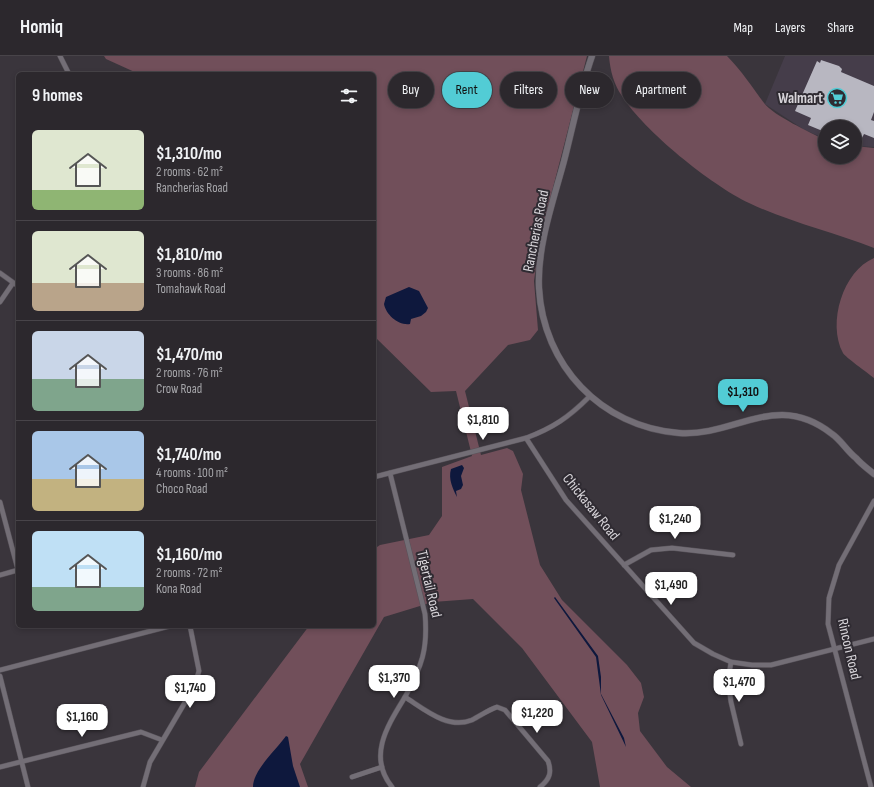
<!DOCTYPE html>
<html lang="en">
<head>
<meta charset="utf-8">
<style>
	:root { --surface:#2c282d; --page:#343035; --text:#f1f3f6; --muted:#a6a6aa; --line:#484449; --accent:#52ccd5 }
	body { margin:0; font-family:"Sofia Sans Condensed",sans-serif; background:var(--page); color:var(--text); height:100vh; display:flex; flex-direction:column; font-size:15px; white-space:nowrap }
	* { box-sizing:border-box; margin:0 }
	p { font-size:13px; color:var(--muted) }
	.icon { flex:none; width:22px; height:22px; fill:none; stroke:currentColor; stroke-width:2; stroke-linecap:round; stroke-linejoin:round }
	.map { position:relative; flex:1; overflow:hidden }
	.sheet { position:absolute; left:16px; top:16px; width:360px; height:556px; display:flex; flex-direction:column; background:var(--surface); border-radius:6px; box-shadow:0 2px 6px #0003,0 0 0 1px var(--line) }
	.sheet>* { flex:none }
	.guide { position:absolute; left:388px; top:16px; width:380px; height:36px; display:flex; gap:8px }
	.controls { position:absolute; left:818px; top:64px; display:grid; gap:8px }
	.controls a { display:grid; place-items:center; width:44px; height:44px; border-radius:50%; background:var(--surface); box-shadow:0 2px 6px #0003,0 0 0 1px var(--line); font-size:20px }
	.price { position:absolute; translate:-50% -34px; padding:0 9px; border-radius:8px; background:#fff; color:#222; font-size:13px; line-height:26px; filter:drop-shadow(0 1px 2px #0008) }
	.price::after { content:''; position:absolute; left:50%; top:24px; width:12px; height:9px; margin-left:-6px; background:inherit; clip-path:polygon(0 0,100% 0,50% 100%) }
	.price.current { background:var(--accent); color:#111 }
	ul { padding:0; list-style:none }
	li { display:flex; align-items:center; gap:12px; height:100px; padding:0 16px }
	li+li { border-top:1px solid var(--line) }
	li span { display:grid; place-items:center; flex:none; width:112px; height:80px; border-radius:6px; color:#555 }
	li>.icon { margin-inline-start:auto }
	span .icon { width:48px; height:48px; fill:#fffc; stroke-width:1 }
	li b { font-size:17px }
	h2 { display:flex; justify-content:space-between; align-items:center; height:48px; padding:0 16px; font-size:17px }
	.chip { padding:0 14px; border-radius:18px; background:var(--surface); box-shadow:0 2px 6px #0003,0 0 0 1px var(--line); font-size:14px; line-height:36px }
	.chip.current { background:var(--accent); color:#111 }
	header { display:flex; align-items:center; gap:24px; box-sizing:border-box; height:56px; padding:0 20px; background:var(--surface); border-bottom:1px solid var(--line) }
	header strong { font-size:19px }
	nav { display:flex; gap:22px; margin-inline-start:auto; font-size:14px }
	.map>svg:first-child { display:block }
	.built { fill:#453d4a }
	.green { fill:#714f5a }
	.water { fill:#0e183d }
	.building { fill:#b8b7c1 }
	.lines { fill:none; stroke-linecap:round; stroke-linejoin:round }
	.street-casing { stroke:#58535a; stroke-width:5.5 }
	.secondary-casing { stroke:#58535a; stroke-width:7 }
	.street { stroke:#736e76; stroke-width:4.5 }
	.secondary { stroke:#736e76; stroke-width:6 }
	.labels { text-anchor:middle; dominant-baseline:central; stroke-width:4; stroke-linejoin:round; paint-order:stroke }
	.poi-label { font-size:15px; font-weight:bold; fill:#d7d4d9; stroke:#2f2b32; text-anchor:end }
	.street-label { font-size:15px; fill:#d7d4d9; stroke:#2f2b32 }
</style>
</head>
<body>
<header>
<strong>Homiq</strong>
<nav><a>Map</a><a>Layers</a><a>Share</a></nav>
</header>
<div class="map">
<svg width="874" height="731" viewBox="0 0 874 731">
	<rect width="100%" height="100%" fill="#3a353c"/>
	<path class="built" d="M785,0H874V91L855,90V71H825V83L803,73L765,48Z"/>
	<g class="green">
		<path d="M104,0H587L540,182L534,225L538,274L530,284L508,289L465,335L481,399L507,392L513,395L523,418L521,434L540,509L562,544L627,609L641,627L644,641L638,657L640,675L667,711L691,731H600L592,686L522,592L473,543L433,546L384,561L300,708L308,731H195L199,716L309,570H374V493L380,489L429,479L442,460V411L472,400L456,335L431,336L374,280V18H139L106,3Z"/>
		<path d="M609,0H727C742,15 752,31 764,47C774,60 810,76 825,84V101H855V90L874,92V192C833,176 789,166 749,147C711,129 644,75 622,40C614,29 610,14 609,0Z"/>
		<path d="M874,202V322C868,317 845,301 843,297C827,267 843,215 874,202Z"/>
	</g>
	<g class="water">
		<path d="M409,231L419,235L428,252L426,256L421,260L411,263L410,268C399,270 386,259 384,248L386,241Z"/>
		<path d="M462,409L464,412L461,420L463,429L461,433L456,435L457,441C453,433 448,423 451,413Z"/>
		<path d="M555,541L598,600L601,621V638L624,682L626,691L601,639L596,601L554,542Z"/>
		<path d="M286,680L288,681L293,710L300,731H253C253,714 276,694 286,680Z"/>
	</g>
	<path class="building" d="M821,4L839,10L842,13L841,16L874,30V56L871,64L874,65V82L864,78L861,84L855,81V71H825V76L808,69L811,62L795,55L817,5L820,7Z"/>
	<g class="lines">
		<g class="street-casing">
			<g id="street">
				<path d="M60,0L69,18"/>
				<path d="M0,217L18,230"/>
				<path d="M0,246L13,227"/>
				<path d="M526,382L566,444L694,587L713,598L731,606L752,609H771L874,583"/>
				<path d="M390,417L425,558C428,593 422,610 405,641"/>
				<path d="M374,421L526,382C553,372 569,361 589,341"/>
				<path d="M0,446L18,514"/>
				<path d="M624,509L651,494L672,492L733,499"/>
				<path d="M0,519L18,514"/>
				<path d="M731,606L728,625L731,646L741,688"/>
				<path d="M0,614L170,570"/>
				<path d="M0,620L28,731"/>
				<path d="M0,711L141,676L162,684"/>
				<path d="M352,721L382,711"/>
				<path d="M143,731L150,706L194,631L199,615L190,570"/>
				<path d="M392,731C367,700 388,669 405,641C424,653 448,674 472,664C480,660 488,654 497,651L505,654L548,705C552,716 550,723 540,731"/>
				<path d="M871,731L828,568L829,542L839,509L874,445"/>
			</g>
		</g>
		<g class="secondary-casing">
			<path id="secondary" d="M592,0C580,34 573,70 564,105C553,146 537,190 539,232C543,309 601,371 679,377C736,381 776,334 832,378C841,384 847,395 856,402C861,408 868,413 874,418"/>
		</g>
		<use href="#street" class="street"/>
		<use href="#secondary" class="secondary"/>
	</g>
	<defs>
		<g id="supermarket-ring" transform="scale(1)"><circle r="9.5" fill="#2f2b32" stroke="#52ccd5" stroke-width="1.5"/><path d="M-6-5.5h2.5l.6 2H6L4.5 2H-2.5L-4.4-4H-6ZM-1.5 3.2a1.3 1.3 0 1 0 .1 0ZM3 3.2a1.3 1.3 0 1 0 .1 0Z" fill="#52ccd5"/></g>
	</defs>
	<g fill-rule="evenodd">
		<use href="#supermarket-ring" x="837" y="42"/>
	</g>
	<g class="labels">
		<g class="poi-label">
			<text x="823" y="42">Walmart</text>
		</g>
		<g class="street-label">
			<text transform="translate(536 175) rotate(-79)">Rancherias Road</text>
			<text transform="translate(591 451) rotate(51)">Chickasaw Road</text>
			<text transform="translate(429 528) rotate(77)">Tigertail Road</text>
			<text transform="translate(849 593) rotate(77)">Rincon Road</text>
		</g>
	</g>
</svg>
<div class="controls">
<a><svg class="icon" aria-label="layers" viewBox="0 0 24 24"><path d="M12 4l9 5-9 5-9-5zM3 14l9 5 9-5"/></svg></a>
</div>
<b class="price current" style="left:743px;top:357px">$1,310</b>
<b class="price" style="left:483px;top:385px">$1,810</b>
<b class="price" style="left:675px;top:484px">$1,240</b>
<b class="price" style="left:671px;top:550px">$1,490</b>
<b class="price" style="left:394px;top:643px">$1,370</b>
<b class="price" style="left:739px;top:647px">$1,470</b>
<b class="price" style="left:190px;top:653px">$1,740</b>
<b class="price" style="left:537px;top:678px">$1,220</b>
<b class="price" style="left:82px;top:682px">$1,160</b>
<div class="guide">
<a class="chip">Buy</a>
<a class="chip current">Rent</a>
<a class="chip">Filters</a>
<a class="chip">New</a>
<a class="chip">Apartment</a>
</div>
<section class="sheet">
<h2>9 homes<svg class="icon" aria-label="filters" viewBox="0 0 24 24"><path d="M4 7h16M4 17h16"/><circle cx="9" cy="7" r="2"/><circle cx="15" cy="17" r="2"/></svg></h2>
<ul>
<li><span style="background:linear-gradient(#dfe7d0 75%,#8fb573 0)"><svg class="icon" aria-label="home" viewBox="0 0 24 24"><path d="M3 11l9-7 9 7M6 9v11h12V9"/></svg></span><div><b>$1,310/mo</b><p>2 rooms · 62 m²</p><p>Rancherias Road</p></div></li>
<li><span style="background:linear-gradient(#dfe7d0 65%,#b9a48a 0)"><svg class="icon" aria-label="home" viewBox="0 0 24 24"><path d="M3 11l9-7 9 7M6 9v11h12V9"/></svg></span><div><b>$1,810/mo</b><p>3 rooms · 86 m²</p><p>Tomahawk Road</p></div></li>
<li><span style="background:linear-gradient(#c9d6e8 60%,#7fa58c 0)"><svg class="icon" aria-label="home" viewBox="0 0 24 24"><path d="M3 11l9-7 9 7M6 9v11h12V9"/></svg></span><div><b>$1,470/mo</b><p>2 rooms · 76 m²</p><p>Crow Road</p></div></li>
<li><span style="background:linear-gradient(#a9c7e8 60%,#c2b280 0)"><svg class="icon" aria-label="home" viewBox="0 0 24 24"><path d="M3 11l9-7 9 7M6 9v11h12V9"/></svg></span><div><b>$1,740/mo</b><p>4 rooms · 100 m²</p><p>Choco Road</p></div></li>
<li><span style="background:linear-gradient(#bfe0f5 70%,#7fa58c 0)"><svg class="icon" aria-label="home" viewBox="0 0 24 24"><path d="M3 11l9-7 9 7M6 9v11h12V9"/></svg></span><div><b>$1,160/mo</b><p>2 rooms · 72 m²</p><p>Kona Road</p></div></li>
</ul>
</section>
</div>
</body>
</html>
